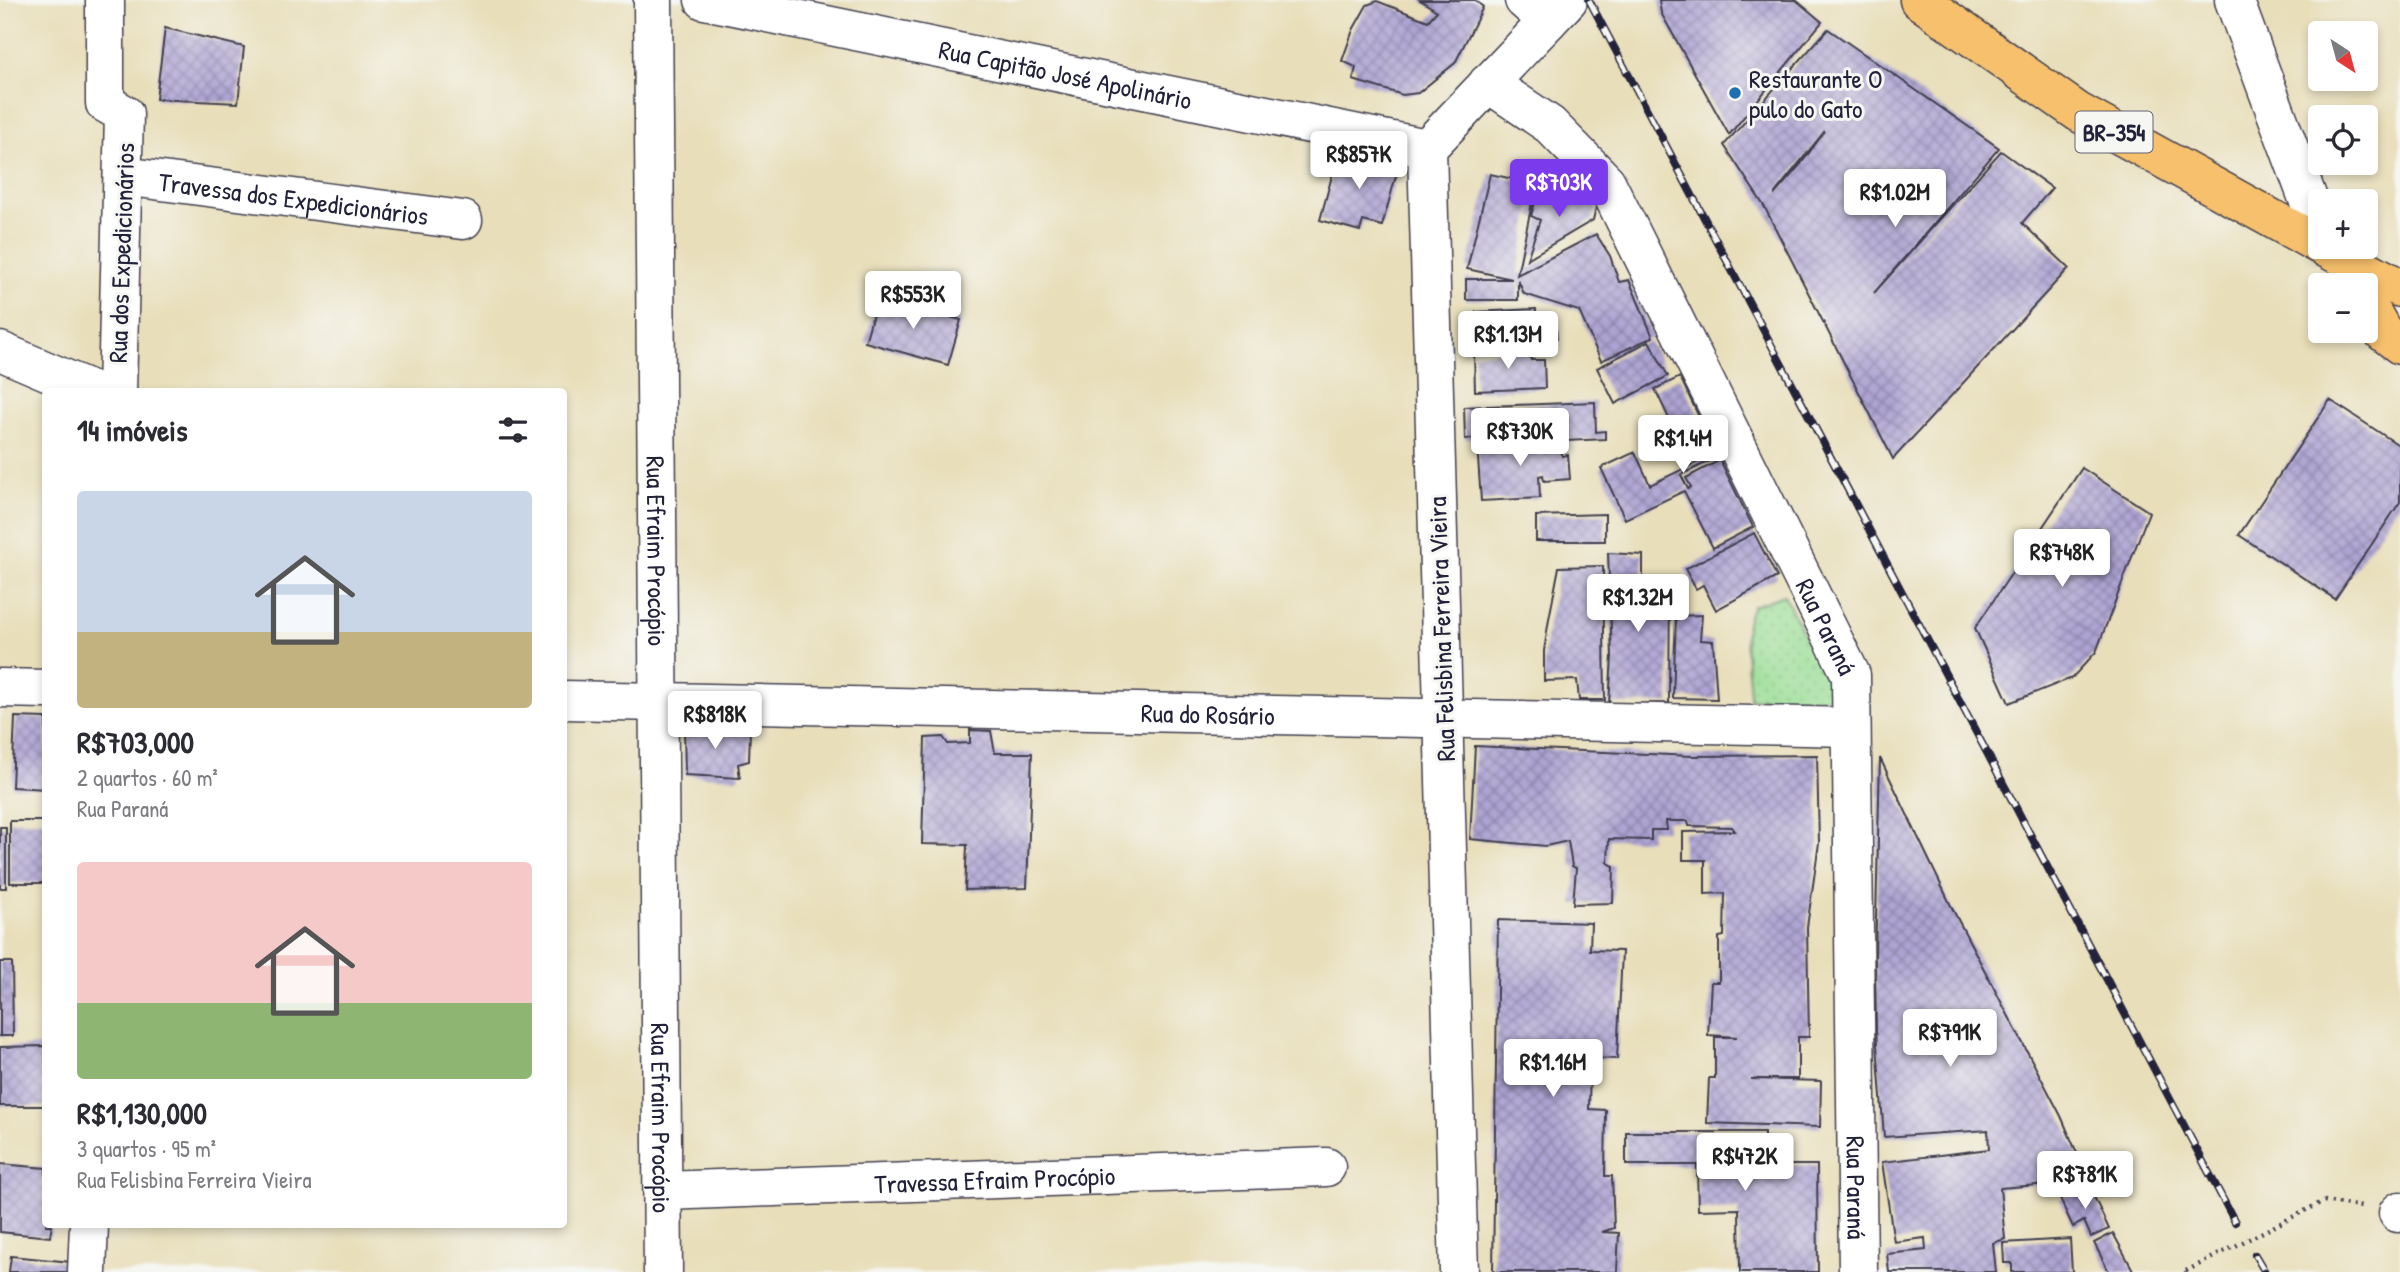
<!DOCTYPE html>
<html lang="pt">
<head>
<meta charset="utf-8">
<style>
	:root { --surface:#fff; --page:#f7f7f7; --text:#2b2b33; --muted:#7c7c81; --accent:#7c3aed }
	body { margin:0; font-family:"Patrick Hand",sans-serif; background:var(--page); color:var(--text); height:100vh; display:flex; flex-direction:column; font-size:26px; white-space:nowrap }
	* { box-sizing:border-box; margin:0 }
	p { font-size:23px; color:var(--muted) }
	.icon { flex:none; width:38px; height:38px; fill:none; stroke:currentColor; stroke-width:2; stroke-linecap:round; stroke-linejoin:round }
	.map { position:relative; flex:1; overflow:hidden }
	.details { position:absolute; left:42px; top:388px; width:525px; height:840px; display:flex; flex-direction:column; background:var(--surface); border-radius:7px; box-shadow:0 4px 10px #0003 }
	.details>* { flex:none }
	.needle { width:46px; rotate:144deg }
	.tools { position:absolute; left:2308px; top:21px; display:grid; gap:14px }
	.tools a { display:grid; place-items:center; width:70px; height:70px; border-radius:7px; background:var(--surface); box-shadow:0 4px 10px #0003; font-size:35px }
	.price { position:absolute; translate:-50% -60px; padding:0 16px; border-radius:7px; background:#fff; color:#222; font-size:23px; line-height:46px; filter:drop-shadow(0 2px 4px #0008) }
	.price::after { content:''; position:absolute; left:50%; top:42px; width:21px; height:16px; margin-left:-10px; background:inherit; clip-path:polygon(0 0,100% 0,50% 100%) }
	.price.selected { background:var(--accent); color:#fff }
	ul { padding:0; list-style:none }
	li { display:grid; align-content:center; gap:14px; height:371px; padding:0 35px }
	li span { display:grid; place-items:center; height:217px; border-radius:7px; color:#555 }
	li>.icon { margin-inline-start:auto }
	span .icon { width:126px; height:126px; fill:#fffc; stroke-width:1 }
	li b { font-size:30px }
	h2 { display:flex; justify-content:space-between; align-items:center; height:84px; padding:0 35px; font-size:30px }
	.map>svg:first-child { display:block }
	.grass { fill:url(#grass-dots); stroke:#5e8068; stroke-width:2 }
	.building { fill:url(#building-cross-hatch); fill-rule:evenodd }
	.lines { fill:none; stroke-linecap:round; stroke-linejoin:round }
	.minor-casing { stroke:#403e4e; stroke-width:41 }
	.primary-casing { stroke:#403e4e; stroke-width:41 }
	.path { stroke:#403e4e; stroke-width:4.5; stroke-dasharray:2 5; stroke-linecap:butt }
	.minor { stroke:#fff; stroke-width:38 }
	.primary { stroke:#f7c06c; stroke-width:38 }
	.rail-casing { stroke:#22223b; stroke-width:8 }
	.rail { stroke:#f6f6f2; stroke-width:5; stroke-dasharray:16; stroke-linecap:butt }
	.path-bridge { stroke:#403e4e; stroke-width:4.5; stroke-dasharray:2 5; stroke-linecap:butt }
	.poi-dot { fill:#1f6fb2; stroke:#f6f6f2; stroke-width:2.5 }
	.labels { text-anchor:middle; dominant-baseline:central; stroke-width:6; stroke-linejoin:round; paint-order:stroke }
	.shield { fill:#f6f6f2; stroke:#626272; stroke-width:2 }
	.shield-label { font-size:24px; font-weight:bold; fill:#22223b }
	.street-label { font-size:26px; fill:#22223b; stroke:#f6f6f2 }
	.poi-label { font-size:26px; fill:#22223b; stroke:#f6f6f2; text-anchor:start }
</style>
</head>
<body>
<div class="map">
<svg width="2400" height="1272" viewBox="0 0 2400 1272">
	<defs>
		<pattern id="grass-dots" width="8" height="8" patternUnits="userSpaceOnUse" patternTransform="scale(1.75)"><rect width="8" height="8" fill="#9bde96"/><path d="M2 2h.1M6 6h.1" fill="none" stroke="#85be82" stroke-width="1.8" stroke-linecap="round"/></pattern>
		<pattern id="building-cross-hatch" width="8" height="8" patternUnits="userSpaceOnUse" patternTransform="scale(1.75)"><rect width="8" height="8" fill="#aea4d3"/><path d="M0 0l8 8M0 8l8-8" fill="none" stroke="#8d85ac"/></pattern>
	</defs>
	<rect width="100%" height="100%" fill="#f6f6f2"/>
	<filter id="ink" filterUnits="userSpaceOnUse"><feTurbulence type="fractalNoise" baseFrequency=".0143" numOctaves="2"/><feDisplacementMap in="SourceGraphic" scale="14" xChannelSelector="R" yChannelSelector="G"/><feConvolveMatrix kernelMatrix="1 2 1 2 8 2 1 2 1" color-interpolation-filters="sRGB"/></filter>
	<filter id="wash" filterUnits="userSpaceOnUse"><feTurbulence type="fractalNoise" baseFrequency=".00686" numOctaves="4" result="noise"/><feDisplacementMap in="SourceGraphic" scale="28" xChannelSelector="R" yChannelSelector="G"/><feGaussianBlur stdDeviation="1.57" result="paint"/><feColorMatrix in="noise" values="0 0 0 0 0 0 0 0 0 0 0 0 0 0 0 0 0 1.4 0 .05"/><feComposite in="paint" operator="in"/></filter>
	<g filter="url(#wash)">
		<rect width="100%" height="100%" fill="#e8deb9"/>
		<path class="grass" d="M1784,595L1835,698L1750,699C1750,669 1738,633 1753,606Z"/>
		<g id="blocks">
			<g class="building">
				<path d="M1420,0H1475L1483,7L1455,63L1418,93L1403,95L1353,80L1356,67L1342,61L1353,30L1367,5L1377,1L1428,21L1437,11Z"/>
				<path d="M1659,0H1796L1822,22L1729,135L1661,13Z"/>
				<path d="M165,28L244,47L238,103L156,99Z"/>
				<path d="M1828,29L1999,148L1874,293L2001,151L2052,188L2022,223L2069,268L1893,459L1764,206L1724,145ZM1825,131L1801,164L1775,194V193Z"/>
				<path d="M1339,150L1399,165L1382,226L1363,221L1360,231L1320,220Z"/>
				<path d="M1490,174L1536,184L1517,275L1596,234L1610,256L1619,282L1629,280L1653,337L1601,361L1579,311L1524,294L1518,280V300H1466V279H1512L1467,269Z"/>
				<path d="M1538,192L1597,203L1593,220L1527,259L1540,220L1531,216Z"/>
				<path d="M878,297L961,320L948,365L865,342Z"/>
				<path d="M1536,309V317L1555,316L1557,338L1478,342L1476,312Z"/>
				<path d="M1649,341L1668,376L1615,404L1597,368Z"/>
				<path d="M1530,351L1531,360H1544L1545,388L1475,391L1474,353Z"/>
				<path d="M1680,377L1718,457L1681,475L1688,489L1691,487L1686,478L1720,460L1753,527L1713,548L1684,491L1625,519L1601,468L1635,452L1650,485L1698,462L1690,445L1683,448L1655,389Z"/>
				<path d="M2330,400L2400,446V502L2335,599L2239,535Z"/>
				<path d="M1595,402L1596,432L1605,431V439L1566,441L1565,435L1465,439L1464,407Z"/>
				<path d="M1560,438L1562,456L1568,455L1570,479L1544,481L1543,475L1539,476L1540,498L1481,501L1477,444Z"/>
				<path d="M2082,468L2149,512L2096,652L2072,678L2009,703L1975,628Z"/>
				<path d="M1605,514V541H1536V516Z"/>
				<path d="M1754,533L1777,577L1716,610L1703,585L1696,589L1685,569Z"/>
				<path d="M1608,553L1643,555V583L1670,585L1669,703L1609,704L1612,656Z"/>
				<path d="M1603,566L1605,700H1579L1577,680L1544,681V651L1549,619L1559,567Z"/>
				<path d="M1702,615L1700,640L1713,641L1717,699L1673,698L1676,616Z"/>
				<path d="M15,717L46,718V789L12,787Z"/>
				<path d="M684,726L750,730L749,761L738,764L740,778L685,775Z"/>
				<path d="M970,730L991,731L995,753H1032L1027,888L965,890L967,845L922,844L925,738L943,737L948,744L970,743Z"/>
				<path d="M1475,746L1692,756L1817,755L1819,843L1807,927L1809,1037H1798V1079H1751L1821,1081L1820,1127L1707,1123L1709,1078H1715V1037H1737L1708,1035L1711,982H1719V937L1724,936L1725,893L1705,894V860H1683V832L1735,831L1732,827L1689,826L1688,821H1666L1667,830H1651V840L1609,839L1608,863L1614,866L1613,903L1573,904L1576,868L1572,866L1568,841L1546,846L1470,839Z"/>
				<path d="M1880,758L1954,912L2061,1116L2089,1181L2000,1188L2005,1239L1993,1243L1996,1272H1889L1887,1254L1926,1250L1925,1238L1894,1242L1882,1162L1989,1149L1988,1130L1884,1137L1876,1031L1875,959Z"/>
				<rect x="10" y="821" width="36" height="62"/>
				<rect x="0" y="827" width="6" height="61"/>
				<path d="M1498,920L1591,923L1590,950L1622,951L1617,1059L1590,1058L1589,1109L1606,1110L1605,1176H1612L1614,1228L1602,1232L1619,1233L1617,1272H1493Z"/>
				<path d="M0,962H12L13,1036H0Z"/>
				<path d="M46,1046V1106H0V1047Z"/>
				<path d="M1626,1132H1764V1165H1817L1818,1272H1740L1739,1209L1698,1210L1697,1167L1741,1165H1626Z"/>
				<path d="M0,1164L46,1168V1225H52L50,1237L0,1232Z"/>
				<path d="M2089,1186L2109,1229L2091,1237L2084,1221L2073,1227L2060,1199Z"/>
				<path d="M2113,1233L2134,1272H2110L2107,1268L2094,1243Z"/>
				<path d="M2070,1239L2072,1272H2012V1263H2004L2003,1243Z"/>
				<path d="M11,1256L71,1262L70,1272H9Z"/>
			</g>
		</g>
	</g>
	<g filter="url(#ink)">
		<use href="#blocks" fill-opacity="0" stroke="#403e4e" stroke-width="2"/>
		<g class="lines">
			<g class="minor-casing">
				<g id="minor">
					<path d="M105,0V103L124,114L117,392"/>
					<path id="s1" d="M653,0L663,1272"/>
					<path id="s2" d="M704,0L1427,148"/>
					<path d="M1524,0L1548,21"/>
					<path d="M2234,0L2320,231"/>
					<path id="s3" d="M1488,83L1550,125L1606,182L1851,675L1858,1272"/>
					<path id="s4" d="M123,176L463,220"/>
					<path d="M0,351L96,392"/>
					<path d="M0,688L46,689"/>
					<path id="s5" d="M564,700L1851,727"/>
					<path id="s6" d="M664,1191L1326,1167"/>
					<path d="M2398,1213L2400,1211"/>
					<path d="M87,1272L89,1225"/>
					<path d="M1459,1272L1427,148L1568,0"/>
				</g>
			</g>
			<g class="primary-casing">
				<g id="primary">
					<path d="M1919,0L2078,112L2320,245"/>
					<path d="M2324,247L2400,288"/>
					<path d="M2366,302L2383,332L2400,345"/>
				</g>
			</g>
			<g class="path">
				<path d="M2324,1201L2362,1207"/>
				<path d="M2186,1271V1272"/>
			</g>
			<use href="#minor" class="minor"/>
			<use href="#primary" class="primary"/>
			<g class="rail-casing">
				<g id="rail">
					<path d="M1589,0L2235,1222"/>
					<path d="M2255,1255L2265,1272"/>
				</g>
			</g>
			<use href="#rail" class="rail"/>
			<path class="path-bridge" d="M2186,1271L2324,1201"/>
		</g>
	</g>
	<circle class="poi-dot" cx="1735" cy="93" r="7"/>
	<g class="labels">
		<rect class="shield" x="2075.5" y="111.5" width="77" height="41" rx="5"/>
		<g class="shield-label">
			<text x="2114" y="132">BR-354</text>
		</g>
		<g class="street-label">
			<text stroke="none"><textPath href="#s2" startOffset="369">Rua Capitão José Apolinário</textPath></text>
			<text stroke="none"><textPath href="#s4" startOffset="172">Travessa dos Expedicionários</textPath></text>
			<text transform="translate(121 253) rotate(-88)">Rua dos Expedicionários</text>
			<text stroke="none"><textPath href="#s1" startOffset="551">Rua Efraim Procópio</textPath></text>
			<text stroke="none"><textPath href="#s3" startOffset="651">Rua Paraná</textPath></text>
			<text transform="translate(1441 629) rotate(-92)">Rua Felisbina Ferreira Vieira</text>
			<text stroke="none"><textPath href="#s5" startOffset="644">Rua do Rosário</textPath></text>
			<text stroke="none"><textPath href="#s1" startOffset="1118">Rua Efraim Procópio</textPath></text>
			<text stroke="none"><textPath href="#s6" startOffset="331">Travessa Efraim Procópio</textPath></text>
			<text stroke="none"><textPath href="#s3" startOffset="1218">Rua Paraná</textPath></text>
		</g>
		<g class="poi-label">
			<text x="1749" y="78">Restaurante O<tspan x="1749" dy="30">pulo do Gato</tspan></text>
		</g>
	</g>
</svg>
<div class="tools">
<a><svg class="needle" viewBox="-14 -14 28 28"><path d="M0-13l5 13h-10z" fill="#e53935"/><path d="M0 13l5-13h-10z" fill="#7c7c81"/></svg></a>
<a><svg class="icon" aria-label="locate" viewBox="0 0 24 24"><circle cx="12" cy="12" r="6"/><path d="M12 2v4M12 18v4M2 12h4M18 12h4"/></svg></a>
<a>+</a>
<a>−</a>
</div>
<b class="price" style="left:1359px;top:191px">R$857K</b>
<b class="price selected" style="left:1559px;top:219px">R$703K</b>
<b class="price" style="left:1895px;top:229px">R$1.02M</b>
<b class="price" style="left:913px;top:331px">R$553K</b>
<b class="price" style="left:1508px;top:371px">R$1.13M</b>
<b class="price" style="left:1520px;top:468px">R$730K</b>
<b class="price" style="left:1683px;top:475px">R$1.4M</b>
<b class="price" style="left:2062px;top:589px">R$748K</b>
<b class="price" style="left:1638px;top:634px">R$1.32M</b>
<b class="price" style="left:715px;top:751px">R$818K</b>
<b class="price" style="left:1950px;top:1069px">R$791K</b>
<b class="price" style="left:1553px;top:1099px">R$1.16M</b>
<b class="price" style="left:1745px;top:1193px">R$472K</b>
<b class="price" style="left:2085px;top:1211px">R$781K</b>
<section class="details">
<h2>14 imóveis<svg class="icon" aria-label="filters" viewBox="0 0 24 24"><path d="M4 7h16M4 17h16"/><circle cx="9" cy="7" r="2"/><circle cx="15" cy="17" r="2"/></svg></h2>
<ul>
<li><span style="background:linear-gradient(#c9d6e8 65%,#c2b280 0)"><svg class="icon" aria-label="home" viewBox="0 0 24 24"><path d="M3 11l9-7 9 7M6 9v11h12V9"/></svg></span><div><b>R$703,000</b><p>2 quartos · 60 m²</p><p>Rua Paraná</p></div></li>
<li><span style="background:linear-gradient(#f6c9c9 65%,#8fb573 0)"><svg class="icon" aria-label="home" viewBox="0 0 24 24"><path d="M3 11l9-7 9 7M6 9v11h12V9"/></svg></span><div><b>R$1,130,000</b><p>3 quartos · 95 m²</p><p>Rua Felisbina Ferreira Vieira</p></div></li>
</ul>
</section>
</div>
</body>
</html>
